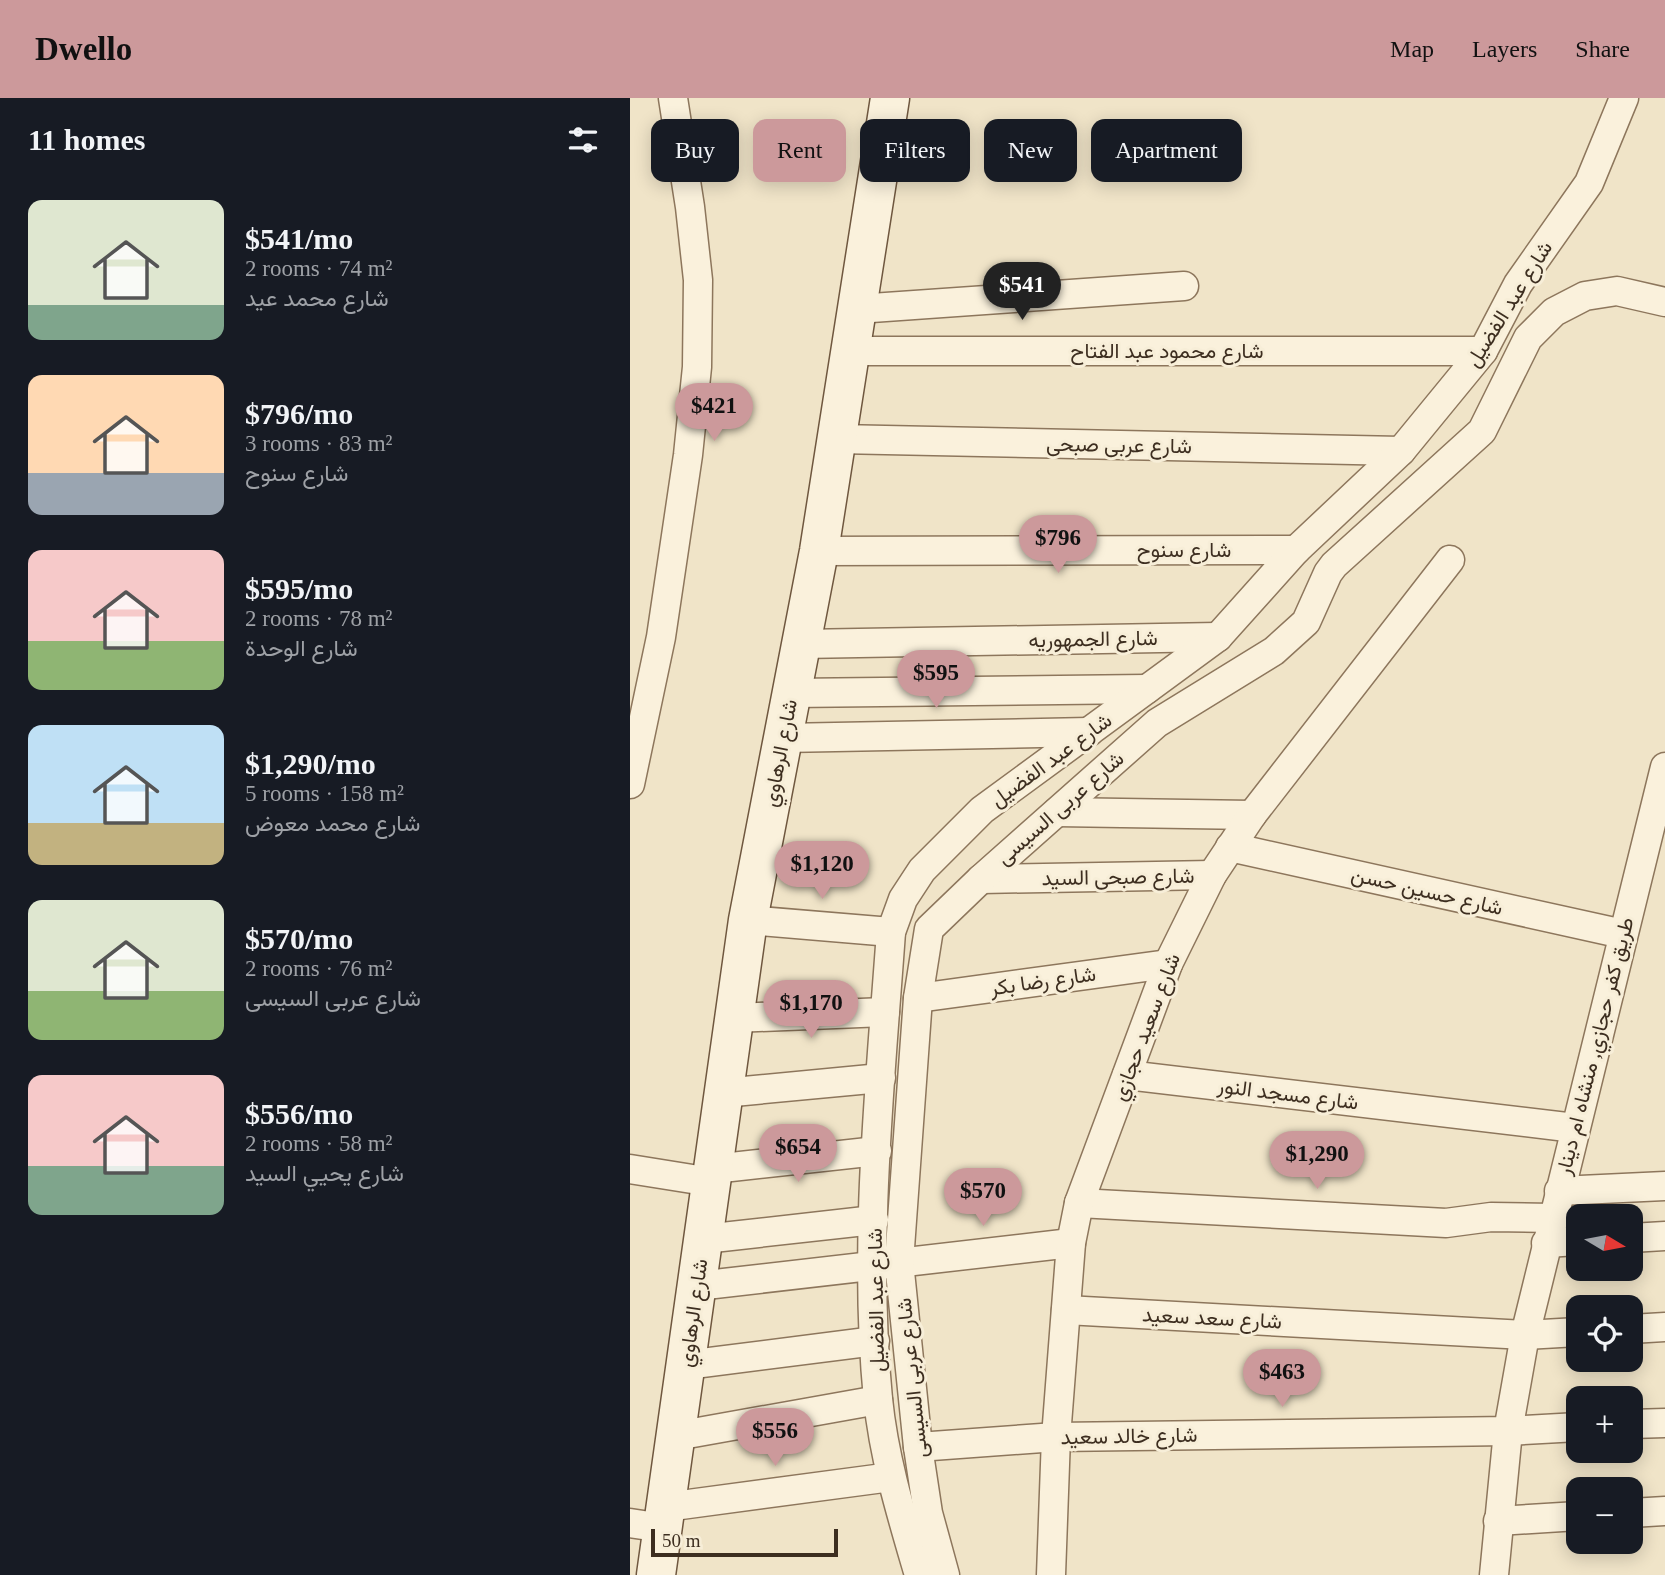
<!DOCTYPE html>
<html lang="en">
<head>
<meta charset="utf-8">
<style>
	:root { --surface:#171b24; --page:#20242c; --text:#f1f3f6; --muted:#9ea1a6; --accent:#cc999b }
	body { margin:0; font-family:"Times New Roman",Vazirmatn,serif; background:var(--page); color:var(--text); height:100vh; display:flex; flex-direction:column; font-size:26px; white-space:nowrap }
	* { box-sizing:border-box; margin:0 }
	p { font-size:23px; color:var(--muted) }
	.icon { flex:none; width:38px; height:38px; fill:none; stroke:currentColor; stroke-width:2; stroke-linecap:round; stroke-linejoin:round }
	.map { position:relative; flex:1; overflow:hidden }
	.side { display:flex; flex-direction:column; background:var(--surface); width:630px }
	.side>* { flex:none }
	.top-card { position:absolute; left:21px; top:21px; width:665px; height:63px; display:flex; gap:14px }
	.needle { width:46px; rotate:100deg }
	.controls { position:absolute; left:936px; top:1106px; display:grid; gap:14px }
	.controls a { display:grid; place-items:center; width:77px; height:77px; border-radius:14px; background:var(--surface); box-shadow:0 4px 18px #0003; font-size:35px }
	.scale { position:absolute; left:21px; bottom:18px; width:187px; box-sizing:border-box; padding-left:7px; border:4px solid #3d2e20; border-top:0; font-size:19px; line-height:24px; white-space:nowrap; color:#3d2e20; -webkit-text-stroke:5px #f7eed8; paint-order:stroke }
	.price { position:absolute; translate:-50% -60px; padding:0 16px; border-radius:24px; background:var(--accent); color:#111; font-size:23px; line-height:46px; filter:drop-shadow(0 2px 4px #0008) }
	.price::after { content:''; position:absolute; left:50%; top:42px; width:21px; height:16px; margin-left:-10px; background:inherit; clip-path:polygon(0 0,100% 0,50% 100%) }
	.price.current { background:#222; color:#fff }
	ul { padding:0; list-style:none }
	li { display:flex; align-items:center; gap:21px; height:175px; padding:0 28px }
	li span { display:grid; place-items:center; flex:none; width:196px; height:140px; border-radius:14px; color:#555 }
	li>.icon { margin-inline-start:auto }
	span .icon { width:84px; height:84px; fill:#fffc; stroke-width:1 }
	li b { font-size:30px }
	h2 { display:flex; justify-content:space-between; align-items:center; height:84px; padding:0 28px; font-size:30px }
	.chip { padding:0 24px; border-radius:14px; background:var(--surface); box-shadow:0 4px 18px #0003; font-size:24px; line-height:63px }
	.chip.current { background:var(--accent); color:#111 }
	header { display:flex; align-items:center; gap:42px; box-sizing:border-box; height:98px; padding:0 35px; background:var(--accent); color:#111 }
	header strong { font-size:33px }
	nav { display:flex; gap:38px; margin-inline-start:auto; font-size:24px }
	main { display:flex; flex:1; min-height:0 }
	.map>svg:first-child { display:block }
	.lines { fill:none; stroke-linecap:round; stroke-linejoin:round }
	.street-casing { stroke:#8d765c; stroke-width:31 }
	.secondary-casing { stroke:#6f573f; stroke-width:41 }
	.street { stroke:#faf1dc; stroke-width:28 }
	.secondary { stroke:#faf1dc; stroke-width:38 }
	.labels { text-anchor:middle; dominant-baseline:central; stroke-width:6; stroke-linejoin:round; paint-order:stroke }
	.street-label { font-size:21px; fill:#3d2e20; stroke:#f7eed8 }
</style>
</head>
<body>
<header>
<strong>Dwello</strong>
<nav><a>Map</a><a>Layers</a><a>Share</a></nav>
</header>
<main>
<section class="side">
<h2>11 homes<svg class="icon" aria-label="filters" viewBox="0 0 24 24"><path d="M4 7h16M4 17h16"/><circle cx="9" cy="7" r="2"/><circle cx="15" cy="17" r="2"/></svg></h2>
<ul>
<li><span style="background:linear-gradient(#dfe7d0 75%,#7fa58c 0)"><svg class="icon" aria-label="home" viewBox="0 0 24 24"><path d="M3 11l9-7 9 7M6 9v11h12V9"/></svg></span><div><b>$541/mo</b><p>2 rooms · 74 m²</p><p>شارع محمد عيد</p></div></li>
<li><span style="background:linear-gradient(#ffd9b3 70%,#9aa5b1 0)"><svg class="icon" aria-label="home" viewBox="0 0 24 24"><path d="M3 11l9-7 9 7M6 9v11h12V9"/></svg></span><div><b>$796/mo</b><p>3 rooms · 83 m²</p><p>شارع سنوح</p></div></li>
<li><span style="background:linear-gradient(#f6c9c9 65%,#8fb573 0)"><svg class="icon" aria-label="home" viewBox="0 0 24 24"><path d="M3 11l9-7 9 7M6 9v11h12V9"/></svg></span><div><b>$595/mo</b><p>2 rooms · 78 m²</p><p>شارع الوحدة</p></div></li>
<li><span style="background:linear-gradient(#bfe0f5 70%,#c2b280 0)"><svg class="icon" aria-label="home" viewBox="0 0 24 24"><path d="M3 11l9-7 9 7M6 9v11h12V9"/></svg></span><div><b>$1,290/mo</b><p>5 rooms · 158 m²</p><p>شارع محمد معوض</p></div></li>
<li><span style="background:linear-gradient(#dfe7d0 65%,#8fb573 0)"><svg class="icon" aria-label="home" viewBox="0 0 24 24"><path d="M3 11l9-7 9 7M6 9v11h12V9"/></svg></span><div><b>$570/mo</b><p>2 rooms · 76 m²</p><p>شارع عربى السيسى</p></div></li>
<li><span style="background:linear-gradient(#f6c9c9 65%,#7fa58c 0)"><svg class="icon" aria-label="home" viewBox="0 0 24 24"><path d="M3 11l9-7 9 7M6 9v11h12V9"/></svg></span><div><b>$556/mo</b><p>2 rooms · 58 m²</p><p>شارع يحيي السيد</p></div></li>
</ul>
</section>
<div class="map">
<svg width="1035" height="1477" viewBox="0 0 1035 1477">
	<rect width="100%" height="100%" fill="#f0e4c8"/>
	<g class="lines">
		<g class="street-casing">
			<g id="street">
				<path d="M227,211L554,188"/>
				<path d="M220,253H853"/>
				<path d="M207,341L771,353"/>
				<path d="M189,453L666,452"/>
				<path d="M171,546L588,539"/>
				<path d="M161,595L517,591"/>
				<path d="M153,640L459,634"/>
				<path d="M0,686L31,539L58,357L67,269L68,182L60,109L43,0"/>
				<path d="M427,714L622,717"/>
				<path d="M600,749L993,836"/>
				<path d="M351,781L582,777"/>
				<path d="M118,822L261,834"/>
				<path d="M288,900L538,866"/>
				<path d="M104,920L255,914"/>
				<path d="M497,977L945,1030"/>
				<path d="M93,995L251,980"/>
				<path d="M0,1071L81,1084"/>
				<path d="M83,1071L247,1053"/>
				<path d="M929,1093L1035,1088"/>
				<path d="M449,1105L816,1125L861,1119L922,1120"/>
				<path d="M1001,1140L1035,1138"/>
				<path d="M74,1141L244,1122"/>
				<path d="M916,1145L948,1143"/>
				<path d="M67,1188L441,1145"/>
				<path d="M436,1212L895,1237L948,1234"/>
				<path d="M1001,1231L1035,1229"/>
				<path d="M56,1267L245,1243"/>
				<path d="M1001,1326L1035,1325"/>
				<path d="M46,1338L248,1302"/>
				<path d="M288,1349L426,1339L878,1333L948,1329"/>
				<path d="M36,1409L261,1379"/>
				<path d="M1001,1415L1035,1413"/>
				<path d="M868,1423L948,1418"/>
				<path d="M0,1425L33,1430"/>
				<path d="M289,1477C272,1419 254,1361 248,1301C233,1148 250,987 261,834L273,801L292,772L352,712L588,539L666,452L771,353L853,253L888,186L959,85L994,0"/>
				<path d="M315,1477L298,1415L288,1349L269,1164L288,900L299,831L351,781L527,625L644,553L676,524L698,475L704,467L852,333L898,240L924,214L955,198L987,193L1035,204"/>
				<path d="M421,1477L426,1339L441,1145L449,1105L538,866L582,777L622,717L820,462"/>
				<path d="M864,1477L878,1333L895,1237L1035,669"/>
			</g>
		</g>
		<g class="secondary-casing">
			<path id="secondary" d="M26,1477L118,822L189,453L260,0"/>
		</g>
		<use href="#street" class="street"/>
		<use href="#secondary" class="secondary"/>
	</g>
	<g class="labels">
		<g class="street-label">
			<text transform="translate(879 206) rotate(-58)">شارع عبد الفضيل</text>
			<text x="537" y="253">شارع محمود عبد الفتاح</text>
			<text transform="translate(489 347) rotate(1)">شارع عربى صبحى</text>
			<text x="554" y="452">شارع سنوح</text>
			<text transform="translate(463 541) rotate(-1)">شارع الجمهوريه</text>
			<text transform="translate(150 655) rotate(-79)">شارع الرهاوي</text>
			<text transform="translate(421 662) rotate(-36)">شارع عبد الفضيل</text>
			<text transform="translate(430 710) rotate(-41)">شارع عربى السيسى</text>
			<text transform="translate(488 779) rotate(-1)">شارع صبحى السيد</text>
			<text transform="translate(797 793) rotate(13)">شارع حسين حسن</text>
			<text transform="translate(413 883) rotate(-8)">شارع رضا بكر</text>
			<text transform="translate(516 929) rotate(-69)">شارع سعيد حجازي</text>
			<text transform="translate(965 948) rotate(-76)">طريق كفر حجازي, منشاه ام دينار</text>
			<text transform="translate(658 996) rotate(7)">شارع مسجد النور</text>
			<text transform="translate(246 1202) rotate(-91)">شارع عبد الفضيل</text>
			<text transform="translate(63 1215) rotate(-82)">شارع الرهاوي</text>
			<text transform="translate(582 1220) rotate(3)">شارع سعد سعيد</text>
			<text transform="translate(282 1280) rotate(-96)">شارع عربى السيسى</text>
			<text transform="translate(499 1338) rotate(-1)">شارع خالد سعيد</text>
		</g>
	</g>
</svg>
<div class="controls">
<a><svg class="needle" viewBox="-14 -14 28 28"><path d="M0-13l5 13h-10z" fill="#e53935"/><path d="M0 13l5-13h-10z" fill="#9ea1a6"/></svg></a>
<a><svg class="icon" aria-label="locate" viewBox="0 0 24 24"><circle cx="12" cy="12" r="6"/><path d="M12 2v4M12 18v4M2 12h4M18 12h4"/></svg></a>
<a>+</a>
<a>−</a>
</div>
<div class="scale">50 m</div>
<b class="price current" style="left:392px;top:224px">$541</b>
<b class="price" style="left:84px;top:345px">$421</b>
<b class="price" style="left:428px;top:477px">$796</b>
<b class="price" style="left:306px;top:612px">$595</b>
<b class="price" style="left:192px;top:803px">$1,120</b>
<b class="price" style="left:181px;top:942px">$1,170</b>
<b class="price" style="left:168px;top:1086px">$654</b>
<b class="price" style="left:687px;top:1093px">$1,290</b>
<b class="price" style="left:353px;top:1130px">$570</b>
<b class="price" style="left:652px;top:1311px">$463</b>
<b class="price" style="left:145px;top:1370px">$556</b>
<div class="top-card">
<a class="chip">Buy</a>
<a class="chip current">Rent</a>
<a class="chip">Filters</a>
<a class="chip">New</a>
<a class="chip">Apartment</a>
</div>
</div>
</main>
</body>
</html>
